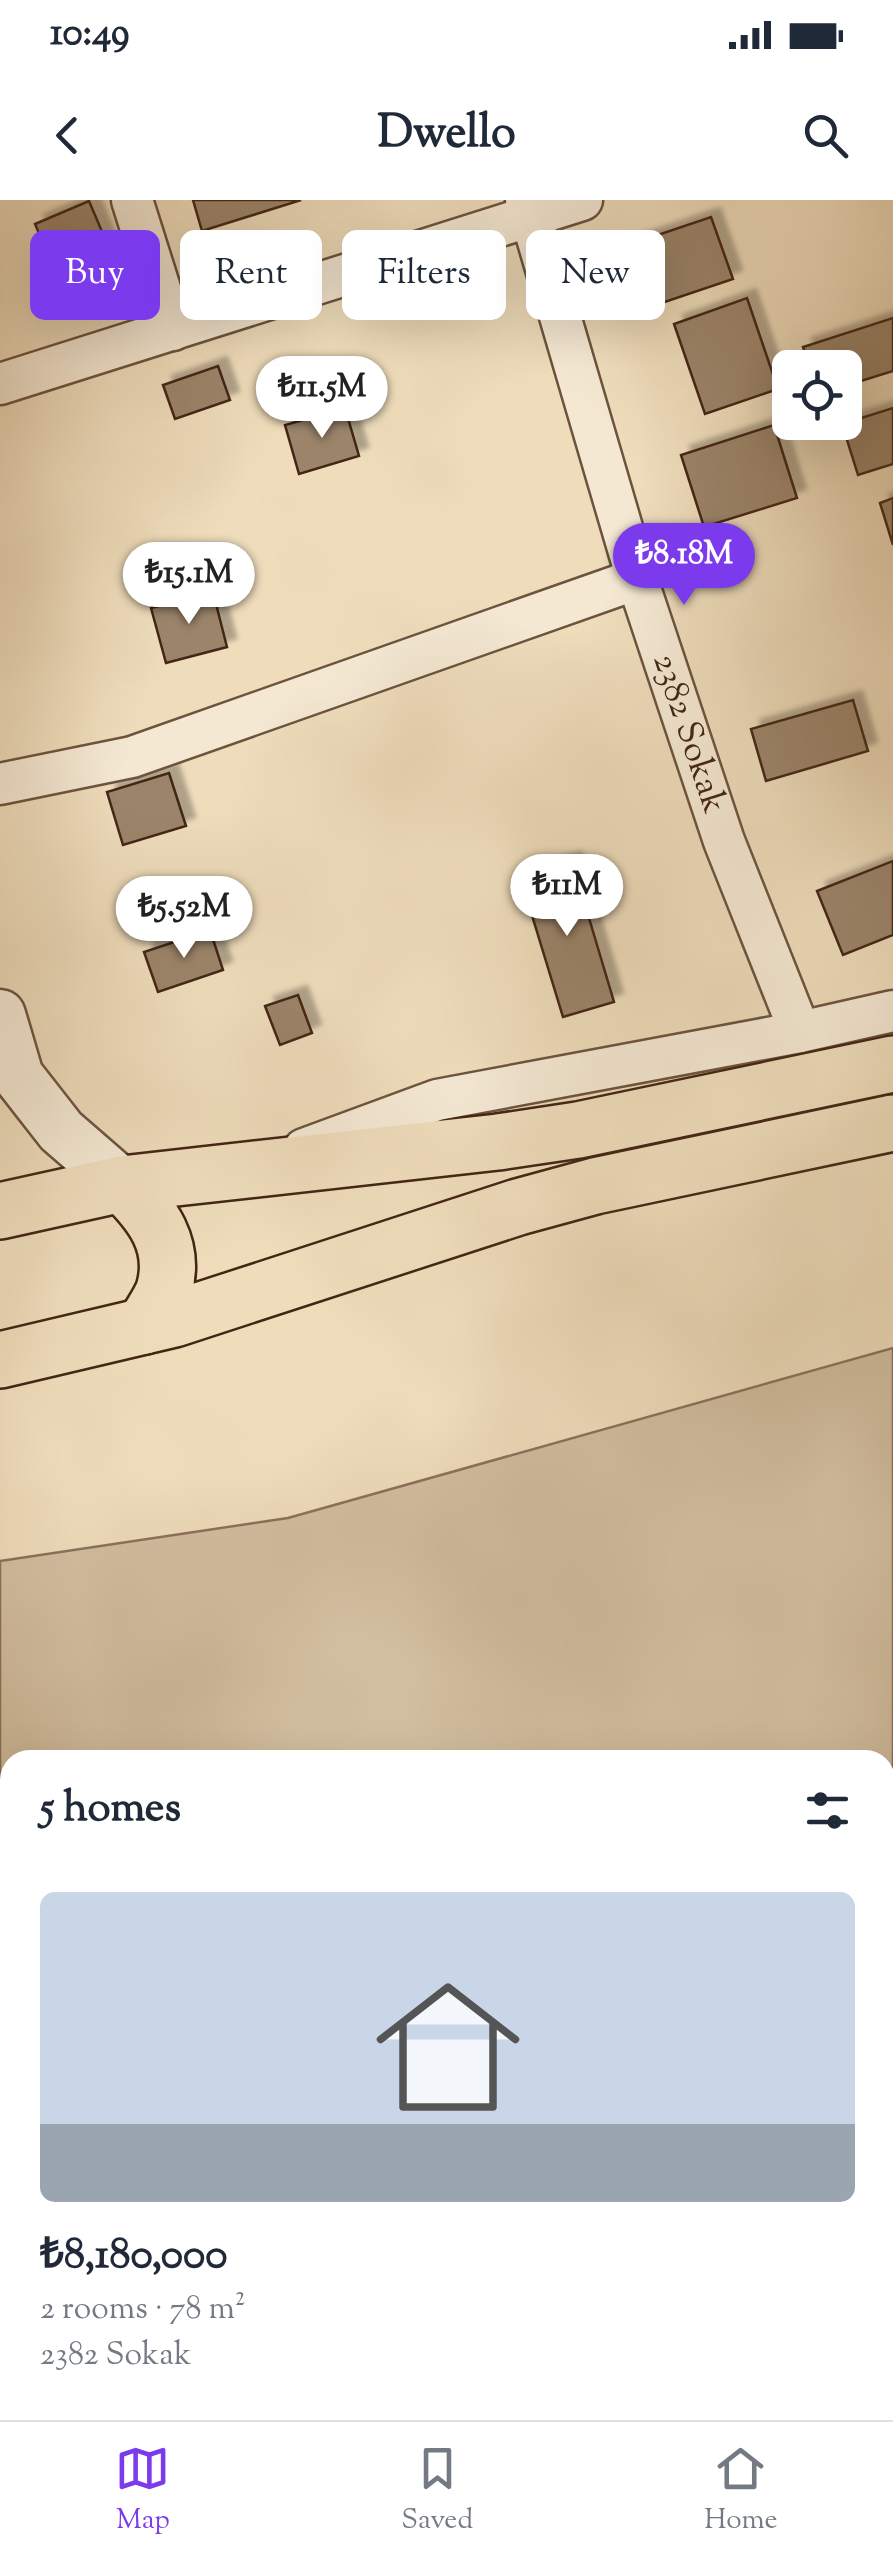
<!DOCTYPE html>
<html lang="en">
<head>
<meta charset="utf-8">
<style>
	:root { --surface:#fff; --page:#f6f6f7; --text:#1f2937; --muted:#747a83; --line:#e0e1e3; --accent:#7c3aed }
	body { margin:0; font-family:"Sorts Mill Goudy",serif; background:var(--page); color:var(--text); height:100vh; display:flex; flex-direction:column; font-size:38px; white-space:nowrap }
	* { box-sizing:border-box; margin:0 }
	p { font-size:32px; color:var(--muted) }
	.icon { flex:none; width:55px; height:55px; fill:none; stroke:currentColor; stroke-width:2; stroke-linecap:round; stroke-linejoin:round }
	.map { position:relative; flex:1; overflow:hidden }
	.details { position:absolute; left:0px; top:1550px; width:895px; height:670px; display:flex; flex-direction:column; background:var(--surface); border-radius:30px 30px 0 0; box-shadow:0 10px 40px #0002 }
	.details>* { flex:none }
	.hud { position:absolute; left:30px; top:30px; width:835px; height:90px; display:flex; gap:20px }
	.buttons { position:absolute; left:772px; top:150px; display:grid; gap:20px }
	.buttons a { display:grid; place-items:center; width:90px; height:90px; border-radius:15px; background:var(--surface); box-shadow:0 10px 40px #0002; font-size:50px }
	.price { position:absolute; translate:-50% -85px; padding:0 22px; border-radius:35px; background:#fff; color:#222; font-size:32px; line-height:65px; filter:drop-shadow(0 2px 5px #0008) }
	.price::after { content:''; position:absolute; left:50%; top:60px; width:30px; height:22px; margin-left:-15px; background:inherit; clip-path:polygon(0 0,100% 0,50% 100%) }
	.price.current { background:var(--accent); color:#fff }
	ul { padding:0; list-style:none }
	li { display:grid; align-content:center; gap:20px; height:530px; padding:0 40px }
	li span { display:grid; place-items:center; height:310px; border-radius:15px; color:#555 }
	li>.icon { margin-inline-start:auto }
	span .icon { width:180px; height:180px; fill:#fffc; stroke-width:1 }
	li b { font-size:42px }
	h2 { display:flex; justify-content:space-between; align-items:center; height:120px; padding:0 40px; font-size:42px }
	.pill { padding:0 35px; border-radius:15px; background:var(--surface); box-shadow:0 10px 40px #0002; font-size:35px; line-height:90px }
	.pill.current { background:var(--accent); color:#fff }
	.status { display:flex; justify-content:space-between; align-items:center; height:70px; padding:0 50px; background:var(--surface); direction:ltr }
	.status svg { height:28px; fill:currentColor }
	header { display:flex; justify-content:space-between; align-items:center; height:130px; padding:0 40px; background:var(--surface); font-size:45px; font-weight:800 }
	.tabs { display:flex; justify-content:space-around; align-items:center; height:140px; border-top:2px solid var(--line); background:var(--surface); font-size:28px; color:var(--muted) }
	.tabs a { display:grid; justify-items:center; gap:5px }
	.tabs .current { color:var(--accent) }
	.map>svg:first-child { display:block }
	.green { fill:#d1bd9f; stroke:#8a715a; stroke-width:2.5; fill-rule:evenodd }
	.building { fill:#9b846b; stroke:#422514; stroke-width:2.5; filter:url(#shadow) }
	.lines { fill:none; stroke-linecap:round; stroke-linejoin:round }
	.minor-casing { stroke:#6d533e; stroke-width:45 }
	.tertiary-casing { stroke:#6d533e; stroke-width:55 }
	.primary-casing { stroke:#422514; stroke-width:60 }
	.path { stroke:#422514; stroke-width:6; stroke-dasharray:2.5 5; stroke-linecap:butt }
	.minor { stroke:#f4e8d3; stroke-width:40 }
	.tertiary { stroke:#f4e8d3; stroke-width:50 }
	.primary { stroke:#eedcbb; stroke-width:55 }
	.labels { text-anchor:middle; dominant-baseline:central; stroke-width:10; stroke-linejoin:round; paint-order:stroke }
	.street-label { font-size:35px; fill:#422514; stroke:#f4e8d3 }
</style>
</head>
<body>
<div class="status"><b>10:49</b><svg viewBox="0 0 49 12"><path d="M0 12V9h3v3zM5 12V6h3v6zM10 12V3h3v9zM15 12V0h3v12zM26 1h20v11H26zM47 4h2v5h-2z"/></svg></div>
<header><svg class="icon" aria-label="back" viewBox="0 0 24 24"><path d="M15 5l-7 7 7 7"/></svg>Dwello<svg class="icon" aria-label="search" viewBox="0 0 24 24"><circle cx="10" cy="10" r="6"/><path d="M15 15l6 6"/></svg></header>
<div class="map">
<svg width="893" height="2220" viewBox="0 0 893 2220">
	<defs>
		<filter id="shadow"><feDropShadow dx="9" dy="-9" stdDeviation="2.5" flood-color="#0004"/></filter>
	</defs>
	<rect width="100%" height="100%" fill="#eedcbb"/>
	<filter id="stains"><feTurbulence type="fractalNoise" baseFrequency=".002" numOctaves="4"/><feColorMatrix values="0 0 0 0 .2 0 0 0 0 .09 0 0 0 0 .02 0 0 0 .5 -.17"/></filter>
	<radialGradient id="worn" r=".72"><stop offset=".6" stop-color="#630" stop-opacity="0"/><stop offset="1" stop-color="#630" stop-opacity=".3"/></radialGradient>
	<path class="green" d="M893,1148V2220H0V1361L288,1318ZM10,1560H885V2210H10Z"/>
	<g class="building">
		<path d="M193,0H301L202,31Z"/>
		<path d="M89,1L109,48L55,71L35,24Z"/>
		<path d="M711,17L733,79L641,110L619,48Z"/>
		<path d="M747,98L778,189L705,214L674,124Z"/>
		<path d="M893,118V171L845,186V168H810L803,147Z"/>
		<path d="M218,166L230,200L175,219L163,185Z"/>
		<path d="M345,208L359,256L299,274L285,225Z"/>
		<path d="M893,208V264L858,275L842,224Z"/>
		<path d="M774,225L797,298L704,327L681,255Z"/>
		<path d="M893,298V345L880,303Z"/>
		<path d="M213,392L227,447L166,463L151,408Z"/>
		<path d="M853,500L868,551L766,581L751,529Z"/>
		<path d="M169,573L186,626L123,645L107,592Z"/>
		<path d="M572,661L614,802L563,817L520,676Z"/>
		<path d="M893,661V735L843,755L817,691Z"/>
		<path d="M210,730L223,770L158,792L144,752Z"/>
		<path d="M298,795L312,833L280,845L265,806Z"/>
		<path d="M10,1981V2018L1,1984Z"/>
		<path d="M63,2210H249L213,2220H66Z"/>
	</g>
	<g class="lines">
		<g class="minor-casing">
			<g id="minor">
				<path d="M132,0L173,130"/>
				<path id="s1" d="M526,0L637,379L724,641L800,832"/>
				<path d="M0,184L582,0"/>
				<path d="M0,584L132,557L637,379"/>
				<path d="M304,949L437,900L800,832L893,811"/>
			</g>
		</g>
		<g class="tertiary-casing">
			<path id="tertiary" d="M0,815L18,876L61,931L122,984"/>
		</g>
		<g class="primary-casing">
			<g id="primary">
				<path d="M122,984C152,1013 177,1045 164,1090C160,1102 150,1115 144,1126"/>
				<path d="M0,1011L122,984L498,942L578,930L893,864"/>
				<path d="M0,1160L174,1119L518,1007L595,986L893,923"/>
			</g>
		</g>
		<g class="path">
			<path d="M0,1911L10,1910"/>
			<path d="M288,2220L319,2210"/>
		</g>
		<use href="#minor" class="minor"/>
		<use href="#tertiary" class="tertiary"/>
		<use href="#primary" class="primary"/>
	</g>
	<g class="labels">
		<g class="street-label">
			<text stroke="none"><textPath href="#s1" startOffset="558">2382 Sokak</textPath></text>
		</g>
	</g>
	<rect width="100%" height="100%" filter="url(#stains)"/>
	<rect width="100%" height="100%" fill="url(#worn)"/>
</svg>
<div class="buttons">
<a><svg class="icon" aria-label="locate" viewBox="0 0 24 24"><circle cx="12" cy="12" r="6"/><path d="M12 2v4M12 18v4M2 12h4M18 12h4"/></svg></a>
</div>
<b class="price" style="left:322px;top:241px">₺11.5M</b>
<b class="price current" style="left:684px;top:408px">₺8.18M</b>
<b class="price" style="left:189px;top:427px">₺15.1M</b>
<b class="price" style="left:567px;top:739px">₺11M</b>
<b class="price" style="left:184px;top:761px">₺5.52M</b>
<div class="hud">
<a class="pill current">Buy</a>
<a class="pill">Rent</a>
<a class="pill">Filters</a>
<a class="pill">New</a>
</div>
<section class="details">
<h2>5 homes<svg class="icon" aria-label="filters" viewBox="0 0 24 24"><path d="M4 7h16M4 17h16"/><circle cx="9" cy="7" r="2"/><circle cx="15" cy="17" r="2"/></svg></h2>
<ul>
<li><span style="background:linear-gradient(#c9d6e8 75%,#9aa5b1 0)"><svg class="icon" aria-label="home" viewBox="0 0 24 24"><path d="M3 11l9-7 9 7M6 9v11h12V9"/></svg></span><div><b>₺8,180,000</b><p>2 rooms · 78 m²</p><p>2382 Sokak</p></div></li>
</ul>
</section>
</div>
<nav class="tabs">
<a class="current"><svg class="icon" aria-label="map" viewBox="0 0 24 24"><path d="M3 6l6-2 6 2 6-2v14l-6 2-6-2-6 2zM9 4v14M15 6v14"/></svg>Map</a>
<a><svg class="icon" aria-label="saved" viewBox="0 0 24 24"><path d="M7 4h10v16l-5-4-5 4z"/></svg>Saved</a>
<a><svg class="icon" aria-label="home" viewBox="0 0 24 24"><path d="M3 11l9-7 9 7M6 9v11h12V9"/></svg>Home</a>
</nav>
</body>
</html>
